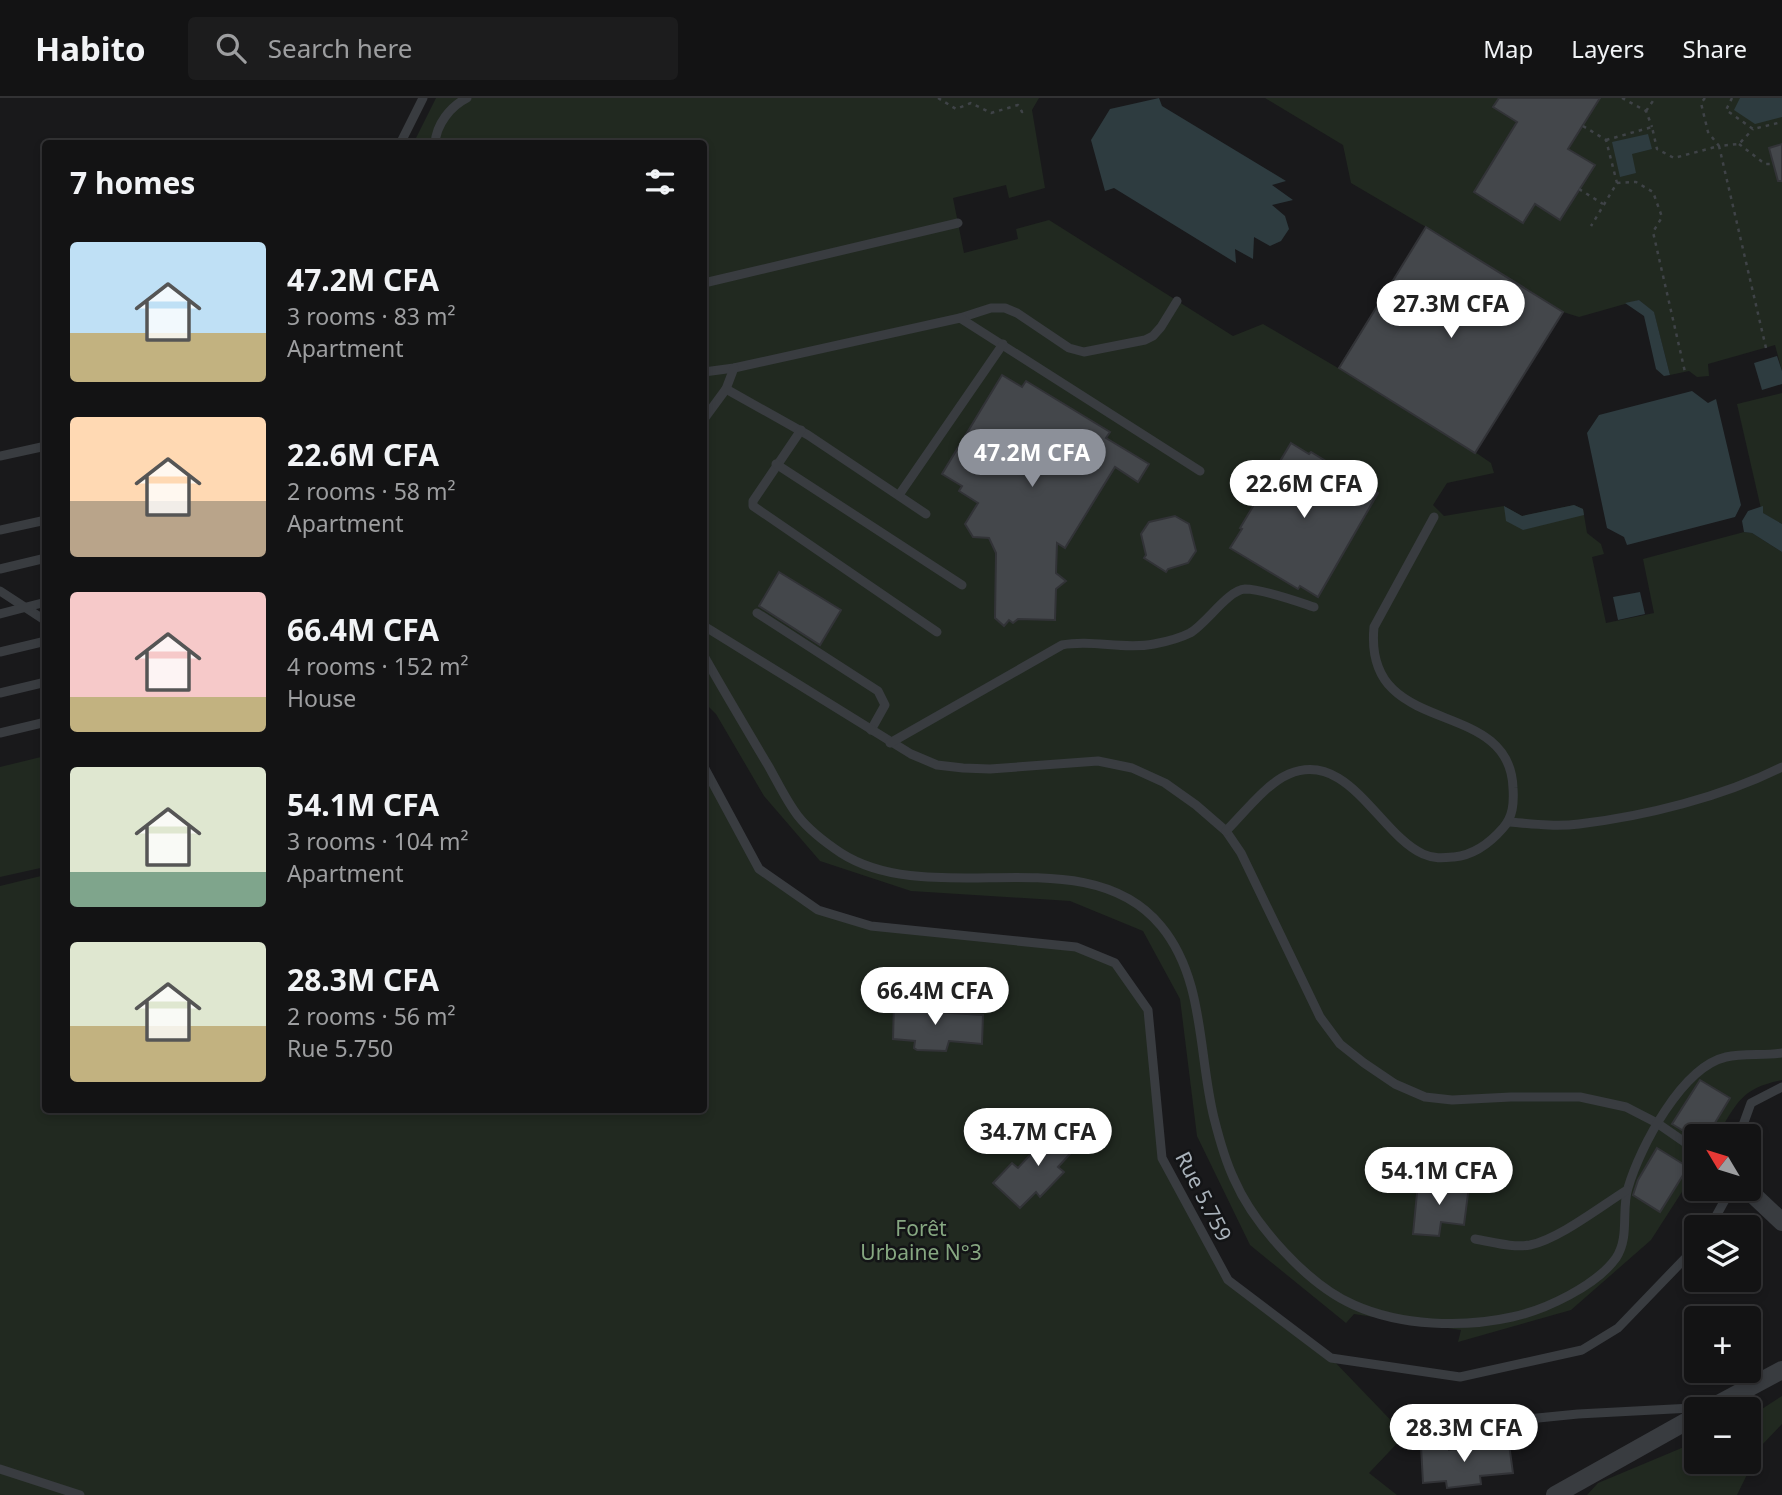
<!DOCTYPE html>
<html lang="en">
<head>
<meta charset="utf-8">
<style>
	:root { --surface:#131314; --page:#1c1c1d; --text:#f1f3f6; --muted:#9d9ea0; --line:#323234; --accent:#8c9099 }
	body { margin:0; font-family:"Noto Sans",sans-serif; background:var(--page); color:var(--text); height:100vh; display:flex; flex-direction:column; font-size:26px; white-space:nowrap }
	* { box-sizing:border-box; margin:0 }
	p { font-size:23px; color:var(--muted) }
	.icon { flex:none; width:38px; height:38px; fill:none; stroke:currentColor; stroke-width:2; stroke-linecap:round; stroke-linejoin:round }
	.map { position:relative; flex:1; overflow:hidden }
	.panel { position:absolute; left:42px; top:42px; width:665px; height:973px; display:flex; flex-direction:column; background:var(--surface); border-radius:7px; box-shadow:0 4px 10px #0003,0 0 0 2px var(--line) }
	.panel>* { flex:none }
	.needle { width:46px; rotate:308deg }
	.buttons { position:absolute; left:1684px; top:1026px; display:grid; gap:14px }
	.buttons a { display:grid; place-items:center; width:77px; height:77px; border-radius:7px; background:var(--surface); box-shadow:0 4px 10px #0003,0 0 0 2px var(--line); font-size:35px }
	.price { position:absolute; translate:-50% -60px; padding:0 16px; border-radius:24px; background:#fff; color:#222; font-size:23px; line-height:46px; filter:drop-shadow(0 2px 4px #0008) }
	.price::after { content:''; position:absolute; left:50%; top:42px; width:21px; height:16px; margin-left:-10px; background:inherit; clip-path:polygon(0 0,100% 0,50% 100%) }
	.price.active { background:var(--accent); color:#fff }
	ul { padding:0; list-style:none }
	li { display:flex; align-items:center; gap:21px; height:175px; padding:0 28px }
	li span { display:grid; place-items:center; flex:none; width:196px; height:140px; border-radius:7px; color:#555 }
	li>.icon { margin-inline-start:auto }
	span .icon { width:84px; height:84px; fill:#fffc; stroke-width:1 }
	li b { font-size:30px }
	h2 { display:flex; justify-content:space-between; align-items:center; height:84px; padding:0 28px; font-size:30px }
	header { display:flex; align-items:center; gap:42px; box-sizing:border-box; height:98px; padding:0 35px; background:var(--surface); border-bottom:2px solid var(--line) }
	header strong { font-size:33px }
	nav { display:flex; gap:38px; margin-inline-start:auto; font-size:24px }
	.search { width:490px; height:63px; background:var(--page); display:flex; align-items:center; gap:18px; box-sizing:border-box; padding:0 24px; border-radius:7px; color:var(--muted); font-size:26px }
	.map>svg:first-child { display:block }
	.green { fill:#212920 }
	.water { fill:#2e3c40 }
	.building { fill:#44474b; stroke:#323337; stroke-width:2 }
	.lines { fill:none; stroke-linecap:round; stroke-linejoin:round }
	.path { stroke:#3f4347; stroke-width:2.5; stroke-dasharray:3.5 5; stroke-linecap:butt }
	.service { stroke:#393c40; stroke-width:9 }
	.minor { stroke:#393c40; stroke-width:18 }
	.labels { text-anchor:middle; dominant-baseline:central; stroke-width:5; stroke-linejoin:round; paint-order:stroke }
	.street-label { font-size:21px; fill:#aab3bb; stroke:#131416 }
	.park-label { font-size:21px; fill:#86a781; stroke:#131416 }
</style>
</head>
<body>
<header>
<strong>Habito</strong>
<div class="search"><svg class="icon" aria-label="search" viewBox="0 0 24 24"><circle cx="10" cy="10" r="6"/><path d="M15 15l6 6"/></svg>Search here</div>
<nav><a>Map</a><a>Layers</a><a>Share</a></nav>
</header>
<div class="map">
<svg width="1782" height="1397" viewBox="0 0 1782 1397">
	<rect width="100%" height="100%" fill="#19191b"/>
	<g class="green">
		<path d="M436,0H1039L1032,12L1045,90L1009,100L1006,87L953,100L964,155L1018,141L1016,131L1049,122L1233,238L1263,226L1338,270L1426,129L1351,85L1343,47L1265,0H1782V273L1775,247L1708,266L1709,278L1697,279L1689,273L1670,277L1654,215L1639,202L1579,219L1563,214L1475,354L1491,365L1494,375L1447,385L1433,407L1444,418L1504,408L1522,418L1574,407L1583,411L1587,435L1601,446L1604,456L1592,459L1606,525L1654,515L1643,461L1744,434L1752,435L1782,454V982C1741,990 1737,1005 1717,1038H1696V1072L1651,1142L1571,1212L1458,1244L1461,1232L1354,1216L1346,1225L1250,1147L1197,1038L1180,901L1143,833L1070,803L911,793L820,763L764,698L716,616L704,604V46H413Z"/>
		<path d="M1782,295V426L1762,415L1737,306Z"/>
		<path d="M45,658V769L0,779V669Z"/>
		<path d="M704,669L759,771L818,812L871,828L1076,849L1115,865L1148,912L1162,1060L1228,1182L1331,1260L1405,1337L1369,1375L1397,1397H0V788L45,777L46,1012H704Z"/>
		<path d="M1782,1298V1326L1761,1348L1737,1397H1587L1598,1385L1696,1344V1363H1748V1320Z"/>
	</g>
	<g class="water">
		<path d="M1159,0L1162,8L1286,83L1272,87L1293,102L1272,107L1285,118L1289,131L1281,143L1270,148L1254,139L1253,161L1235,151L1236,165L1114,90L1105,93L1091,42L1110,11Z"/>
		<path d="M1740,0H1782V19L1755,26L1734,12Z"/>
		<path d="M1648,36L1652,51L1632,56L1636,75L1620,79L1612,44Z"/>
		<path d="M1639,202L1654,214L1670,277L1664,278L1656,271L1644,218L1625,205Z"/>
		<path d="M1777,258L1782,273V286L1762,292L1754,265Z"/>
		<path d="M1692,293L1708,305L1716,301L1741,407L1735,419L1627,447L1624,439L1607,430L1587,335L1599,317Z"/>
		<path d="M1574,407L1583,411L1584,417L1523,432L1506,423L1504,408L1522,418Z"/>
		<path d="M1763,408V415L1782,426V454L1752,435L1744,434L1742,423L1748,413Z"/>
		<path d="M1640,494L1645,516L1618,522L1613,499Z"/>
	</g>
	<g class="building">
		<path d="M1499,0H1600L1568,51L1595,67L1560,122L1535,106L1523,125L1474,94L1517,24L1493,9Z"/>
		<path d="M1782,46V83H1778L1769,50Z"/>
		<path d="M1426,129L1563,214L1475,355L1339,270Z"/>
		<path d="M1002,277L1022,289L1026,283L1110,334L1106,340L1149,366L1138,384L1115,369L1065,450L1057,445L1056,475L1066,483L1056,491L1055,522L1018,521L1013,525L1009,522L1004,528L995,520L996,455L989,440L973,439L965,426L978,405L959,393L962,388L942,376Z"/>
		<path d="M1291,345L1309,356L1311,354L1378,395L1318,499L1300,488L1298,491L1230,450L1242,431L1240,430Z"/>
		<path d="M1175,418L1189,426L1196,453L1188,465L1168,471L1166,474L1144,460L1146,457L1141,436L1149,424Z"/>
		<path d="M779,474L841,512L820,547L759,508Z"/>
		<path d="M894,904L921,906V913L983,917L982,946L949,943L946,953L917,952L914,950L915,943L893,941Z"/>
		<path d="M1700,982L1730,1000L1707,1038H1692L1672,1026Z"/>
		<path d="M1060,1025L1081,1044L1058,1069L1064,1074L1040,1099L1036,1094L1020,1110L993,1085L1012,1065L1018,1070Z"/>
		<path d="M1657,1050L1688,1069L1660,1114L1633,1097L1638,1082Z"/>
		<path d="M1434,1084L1469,1088L1464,1127L1441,1124L1439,1138L1413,1136L1418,1085L1434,1086Z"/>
		<path d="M1448,1345L1449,1352L1509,1346L1513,1375L1480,1378L1481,1386L1447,1390L1446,1383L1423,1385L1421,1348Z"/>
	</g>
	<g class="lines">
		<g class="path">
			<path d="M938,0L956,11L971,5L991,15L1018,7L1022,14L1028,13"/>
			<path d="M1622,0L1646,13L1652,29"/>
			<path d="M1705,0L1701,5L1708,34L1719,48L1739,46L1753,31"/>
			<path d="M1732,0L1726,12L1753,31L1782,24"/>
			<path d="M1646,13L1655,0"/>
			<path d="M1583,28L1606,42L1617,85L1591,128"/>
			<path d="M1606,42L1652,29L1657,51L1674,60L1719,48L1766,250"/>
			<path d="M1739,46L1765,66H1770"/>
			<path d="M1617,85L1636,84L1653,94L1662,119L1653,134L1685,274"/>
			<path d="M1579,91L1603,106"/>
		</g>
		<g class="service">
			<path d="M400,46L423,0"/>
			<path d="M435,46C436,26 451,8 467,0"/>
			<path d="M704,185L958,125"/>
			<path d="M960,220L991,210H1005L1017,215L1069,250L1084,254L1145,242L1153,238L1161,229L1177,203"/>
			<path d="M704,274L734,270L960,220L1200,373"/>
			<path d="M726,291L808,337L926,416"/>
			<path d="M704,321L726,291L734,270"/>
			<path d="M801,332L753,403V408L937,534"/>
			<path d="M0,358L46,348"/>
			<path d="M776,366L962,487"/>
			<path d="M899,397L1003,246"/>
			<path d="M0,432L46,422"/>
			<path d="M0,471L46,460"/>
			<path d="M0,493L46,523"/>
			<path d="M757,515L878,593L885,607L871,632"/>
			<path d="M0,516L46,504"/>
			<path d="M704,528L911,656L937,667L963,670L990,671L1098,663L1132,670L1165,685L1196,707L1226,733L1241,755L1320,919L1340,946L1364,965L1395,986L1425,999L1452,1002L1511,999H1580L1626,1009L1657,1025L1696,1052"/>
			<path d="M0,554L46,543"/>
			<path d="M704,558C725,595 747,632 769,669C778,685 787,704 798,718C809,732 826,745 841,755C933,814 1086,737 1161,828C1205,881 1198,956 1214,1020C1219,1040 1225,1062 1234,1081C1254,1127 1308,1187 1354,1207C1401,1228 1463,1230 1512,1219C1545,1212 1596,1188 1616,1160C1630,1139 1621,1112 1628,1090C1640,1049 1682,969 1726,959C1744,955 1764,958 1782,955"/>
			<path d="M0,595L46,584"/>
			<path d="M0,635L46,624"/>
			<path d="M890,645L1062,547C1092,541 1123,552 1154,546C1165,544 1180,540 1190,535C1207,525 1228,492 1245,491C1263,491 1296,503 1314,509"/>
			<path d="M704,669L759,771L818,812L871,828L1076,849L1115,865L1148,912L1162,1060L1228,1182L1331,1260L1460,1279L1582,1252L1618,1230L1696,1149"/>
			<path d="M1509,724C1532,726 1556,729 1579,726C1646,718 1722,699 1782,669"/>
			<path d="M1226,733C1243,716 1267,685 1289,676C1348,651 1379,736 1423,756C1434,761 1443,760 1454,759C1474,757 1490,745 1503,730C1513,719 1514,705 1513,690C1510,596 1363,643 1374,529L1434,419"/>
			<path d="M1739,1038L1751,1005L1782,989"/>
			<path d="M1710,1129L1726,1100L1728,1090"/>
			<path d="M1475,1141C1493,1144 1513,1150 1530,1147C1559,1141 1601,1108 1627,1092"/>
			<path d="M1437,1330L1578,1316L1711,1309"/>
			<path d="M0,1371L80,1397"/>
		</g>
		<g class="minor">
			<path d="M1746,1090L1782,1124"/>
			<path d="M1709,1311L1782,1272"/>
			<path d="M1555,1397L1696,1318"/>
		</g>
	</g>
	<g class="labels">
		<g class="street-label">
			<text transform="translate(1204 1098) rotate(63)">Rue 5.759</text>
		</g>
		<g class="park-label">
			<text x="921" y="1130">Forêt<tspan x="921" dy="24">Urbaine N°3</tspan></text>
		</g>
	</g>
</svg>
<div class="buttons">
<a><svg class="needle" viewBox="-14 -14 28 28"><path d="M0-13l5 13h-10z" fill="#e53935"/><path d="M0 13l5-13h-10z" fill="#9d9ea0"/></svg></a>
<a><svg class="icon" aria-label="layers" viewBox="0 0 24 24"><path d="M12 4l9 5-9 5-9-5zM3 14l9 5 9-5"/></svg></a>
<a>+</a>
<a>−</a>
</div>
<b class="price" style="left:1451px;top:242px">27.3M CFA</b>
<b class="price active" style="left:1032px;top:391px">47.2M CFA</b>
<b class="price" style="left:1304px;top:422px">22.6M CFA</b>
<b class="price" style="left:935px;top:929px">66.4M CFA</b>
<b class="price" style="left:1038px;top:1070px">34.7M CFA</b>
<b class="price" style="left:1439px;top:1109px">54.1M CFA</b>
<b class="price" style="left:1464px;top:1366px">28.3M CFA</b>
<section class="panel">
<h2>7 homes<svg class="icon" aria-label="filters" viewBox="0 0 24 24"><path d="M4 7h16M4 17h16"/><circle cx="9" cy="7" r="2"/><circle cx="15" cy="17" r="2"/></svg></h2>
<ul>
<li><span style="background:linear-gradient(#bfe0f5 65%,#c2b280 0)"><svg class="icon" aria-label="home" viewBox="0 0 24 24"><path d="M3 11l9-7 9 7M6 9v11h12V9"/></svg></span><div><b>47.2M CFA</b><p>3 rooms · 83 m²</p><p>Apartment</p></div></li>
<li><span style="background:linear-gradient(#ffd9b3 60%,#b9a48a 0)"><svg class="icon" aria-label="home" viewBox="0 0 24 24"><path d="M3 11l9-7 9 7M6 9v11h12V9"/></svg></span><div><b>22.6M CFA</b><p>2 rooms · 58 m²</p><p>Apartment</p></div></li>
<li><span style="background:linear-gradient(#f6c9c9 75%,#c2b280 0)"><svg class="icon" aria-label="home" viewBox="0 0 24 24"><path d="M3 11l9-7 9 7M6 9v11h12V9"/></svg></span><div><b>66.4M CFA</b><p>4 rooms · 152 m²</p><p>House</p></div></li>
<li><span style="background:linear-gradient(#dfe7d0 75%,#7fa58c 0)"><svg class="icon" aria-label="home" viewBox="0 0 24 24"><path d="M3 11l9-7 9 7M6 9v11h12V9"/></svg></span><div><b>54.1M CFA</b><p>3 rooms · 104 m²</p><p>Apartment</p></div></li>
<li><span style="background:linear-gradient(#dfe7d0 60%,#c2b280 0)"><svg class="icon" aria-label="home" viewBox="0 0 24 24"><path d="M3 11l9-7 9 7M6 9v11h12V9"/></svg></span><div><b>28.3M CFA</b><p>2 rooms · 56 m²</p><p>Rue 5.750</p></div></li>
</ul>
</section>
</div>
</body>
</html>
